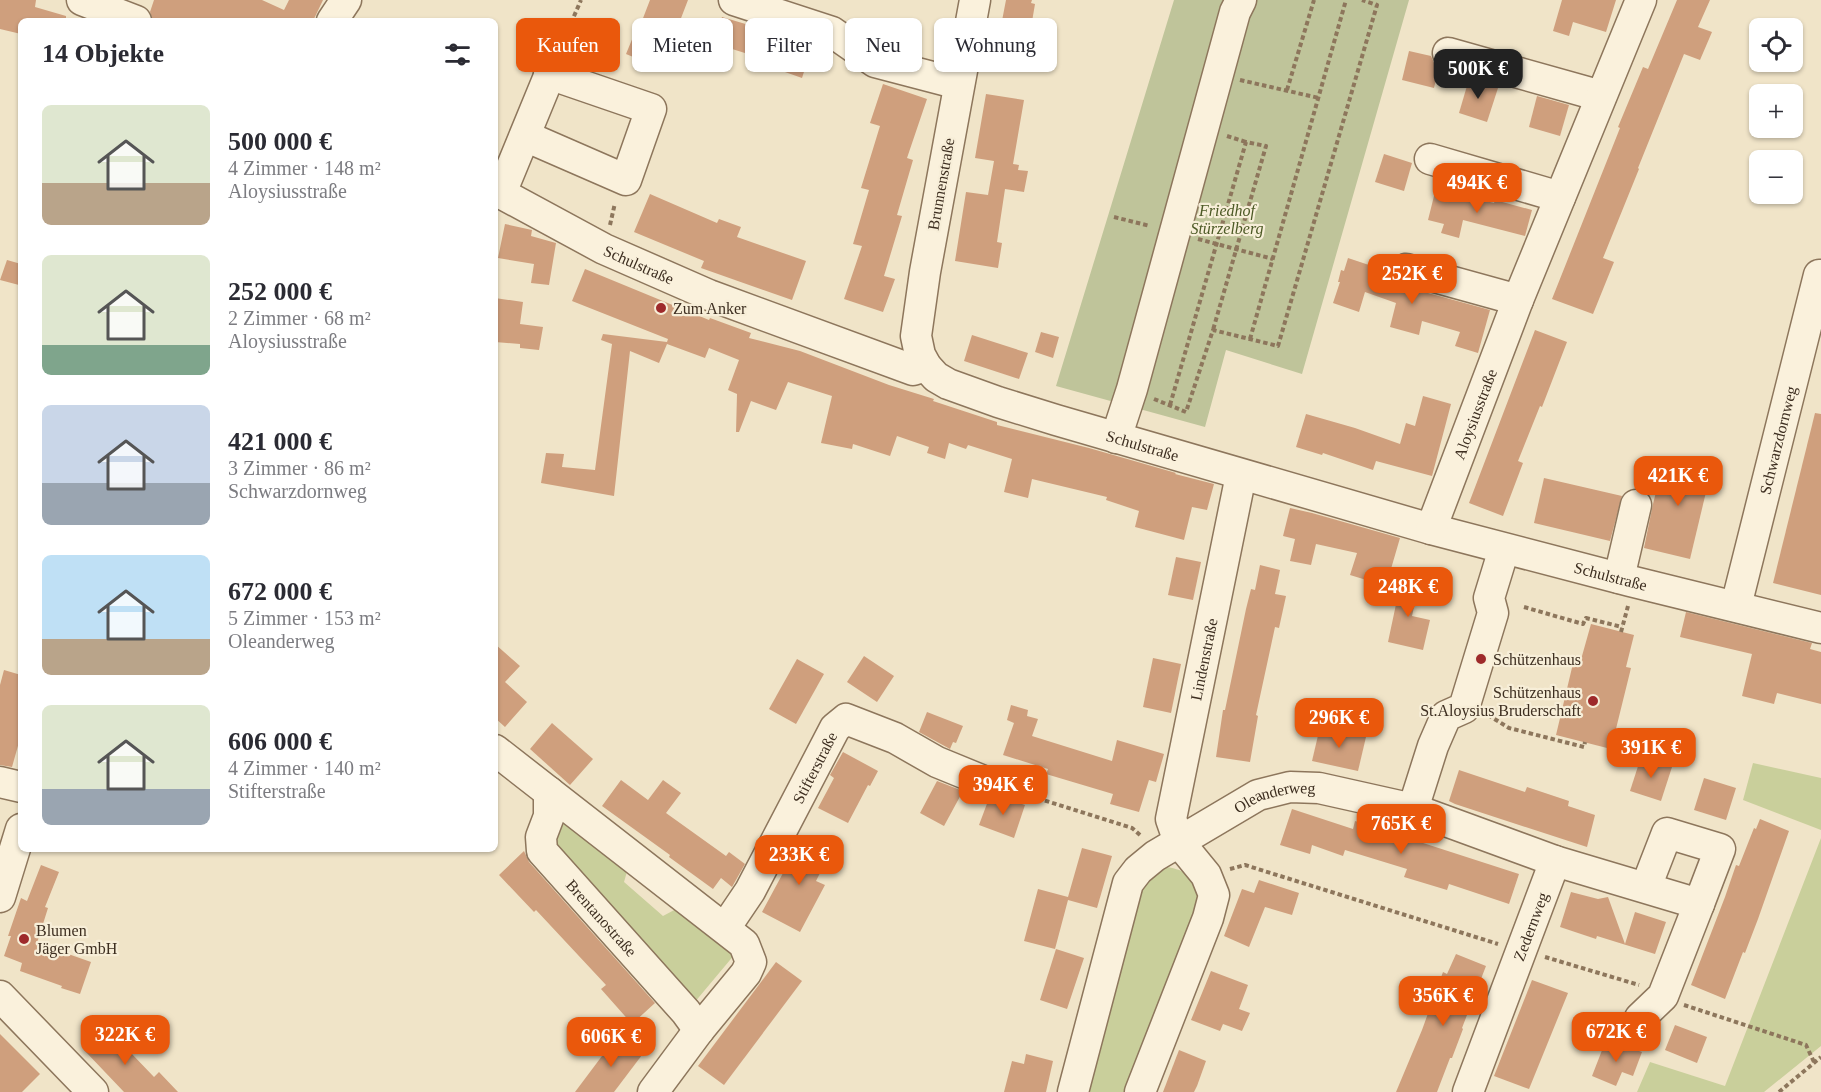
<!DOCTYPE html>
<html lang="de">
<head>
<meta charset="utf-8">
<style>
	:root { --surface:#fff; --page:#f2f2f3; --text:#2b2b33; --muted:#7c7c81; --accent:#ea580c }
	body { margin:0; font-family:"Times New Roman",serif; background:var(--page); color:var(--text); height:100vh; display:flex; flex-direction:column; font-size:22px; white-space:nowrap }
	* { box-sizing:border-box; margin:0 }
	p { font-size:20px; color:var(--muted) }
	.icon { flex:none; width:33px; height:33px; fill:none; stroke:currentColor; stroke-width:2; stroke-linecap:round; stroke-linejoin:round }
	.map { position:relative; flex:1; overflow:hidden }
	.panel { position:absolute; left:18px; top:18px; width:480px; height:834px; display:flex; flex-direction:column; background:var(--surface); border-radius:9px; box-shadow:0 2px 4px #0004 }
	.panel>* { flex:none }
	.guide { position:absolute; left:516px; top:18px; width:570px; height:54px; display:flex; gap:12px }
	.fabs { position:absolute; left:1749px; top:18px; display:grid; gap:12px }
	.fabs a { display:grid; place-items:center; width:54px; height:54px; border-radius:9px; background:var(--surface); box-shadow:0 2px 4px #0004; font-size:30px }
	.price { position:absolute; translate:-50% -51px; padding:0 14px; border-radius:12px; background:var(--accent); color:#fff; font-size:20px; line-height:39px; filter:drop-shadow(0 2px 3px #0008) }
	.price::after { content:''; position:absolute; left:50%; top:36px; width:18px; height:14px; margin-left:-9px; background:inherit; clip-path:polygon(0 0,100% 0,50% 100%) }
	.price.selected { background:#222; color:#fff }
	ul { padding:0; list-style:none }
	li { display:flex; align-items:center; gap:18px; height:150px; padding:0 24px }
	li span { display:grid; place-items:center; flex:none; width:168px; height:120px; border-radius:9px; color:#555 }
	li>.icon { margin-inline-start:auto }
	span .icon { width:72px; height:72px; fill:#fffc; stroke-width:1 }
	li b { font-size:26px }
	h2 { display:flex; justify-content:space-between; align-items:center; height:72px; padding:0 24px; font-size:26px }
	.chip { padding:0 21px; border-radius:9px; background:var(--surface); box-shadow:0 2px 4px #0004; font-size:21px; line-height:54px }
	.chip.selected { background:var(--accent); color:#fff }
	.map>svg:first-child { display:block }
	.green { fill:#c9cf9b }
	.cemetery { fill:#bfc49a }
	.building { fill:#cf9f7d }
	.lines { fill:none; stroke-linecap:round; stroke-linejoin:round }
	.minor-casing { stroke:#8d765c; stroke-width:33 }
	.path { stroke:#8d765c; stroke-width:4; stroke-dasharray:4.5 3; stroke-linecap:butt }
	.minor { stroke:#faf1dc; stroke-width:30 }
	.poi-dot { fill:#9e2a2b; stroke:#f7eed8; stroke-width:2 }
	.labels { text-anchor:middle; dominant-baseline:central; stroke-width:4.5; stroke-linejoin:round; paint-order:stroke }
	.street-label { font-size:16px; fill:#3d2e20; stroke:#f7eed8 }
	.park-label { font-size:16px; font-style:italic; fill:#4d5a26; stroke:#f7eed8 }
	.poi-label { font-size:16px; fill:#3d2e20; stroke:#f7eed8; text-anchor:start }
</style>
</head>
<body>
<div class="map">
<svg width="1821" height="1092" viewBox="0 0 1821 1092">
	<rect width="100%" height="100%" fill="#f0e4c8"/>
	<g class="green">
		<path d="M1753,763L1821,778V830L1743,800Z"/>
		<path d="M565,823L628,868L624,882L663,916L678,908L735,954L694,1003L554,850V831Z"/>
		<path d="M1821,838V1046L1764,1092H1637L1650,1062L1725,1086Z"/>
		<path d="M1166,867C1188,870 1190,877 1200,895L1128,1092H1079L1132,891L1153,869Z"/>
	</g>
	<path class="cemetery" d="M1174,0H1409L1302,374L1226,350L1205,427L1056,386Z"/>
	<g class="building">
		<path d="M0,0H36L35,7L66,16V21H21V34L0,29Z"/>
		<path d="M154,0H262L284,10L289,0H323L313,21H153L150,12Z"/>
		<path d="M650,0H688L673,39L679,42L667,71L626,54L638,25L640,26Z"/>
		<path d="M1006,0H1032L1031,3L1035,4L1025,63L995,57Z"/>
		<path d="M1562,0H1616L1606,32L1573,22L1569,36L1553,31Z"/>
		<path d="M1677,0H1710L1698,27L1712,32L1700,60L1684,54L1638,168L1639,169L1603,258L1614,262L1593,314L1552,299L1620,128L1618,127L1643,67L1648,69Z"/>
		<path d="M722,17L813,44L802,78L768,66L770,61L713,43Z"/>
		<path d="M1409,51L1431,56L1435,65L1439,67L1434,88L1402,80Z"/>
		<path d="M1469,79L1498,88L1487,122L1459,113Z"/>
		<path d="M883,84L927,99L907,158L913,160L897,215L902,216L884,276L895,279L883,312L844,299L862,246L853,244L869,190L861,188L880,126L870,123Z"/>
		<path d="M986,94L1024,100L1013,164L1019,165L1018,170L1028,171L1024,192L1005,189L997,242L1002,243L998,268L955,261L966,192L988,195L994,161L975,158Z"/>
		<path d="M1537,96L1569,105L1560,136L1529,127Z"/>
		<path d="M1384,154L1412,163L1404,191L1375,182Z"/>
		<path d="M1436,188L1494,203L1495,200L1532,210L1525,236L1463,220L1459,238L1441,233L1444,224L1428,220Z"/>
		<path d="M650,194L717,223L719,219L741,227L737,237L806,261L792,300L701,268L704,261L634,232Z"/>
		<path d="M505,224L532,230L531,236L556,243L549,285L531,283L534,264L498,258Z"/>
		<path d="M1348,258L1381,269L1377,279L1490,310L1478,353L1455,346L1460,332L1422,321L1419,335L1390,327L1396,303L1365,292L1359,312L1333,303L1340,282H1338L1341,270L1344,271Z"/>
		<path d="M7,260L21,264L19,285L0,280Z"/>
		<path d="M585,269L709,320L710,318L751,333L749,338L800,351L889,385L934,399L933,401L997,422V425L1089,448L1176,473L1175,474L1214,484L1207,510L1192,507L1184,540L1135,527L1139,511L1106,500L1107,497L1032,479L1028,498L1004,492L1012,459L968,445L966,449L949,443L945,459L927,453L929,447L897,436L890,456L853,444L852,449L821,443L832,396L788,382L776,410L751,401L739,432H736L737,394L728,390L739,360L709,348L705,358L667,344L659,363L630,351L614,496L541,483L546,453L564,454L562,467L595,470L612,344L601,340L603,334L667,342L668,339L572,301Z"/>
		<path d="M495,298L523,302L520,324L543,327L539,350L520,348V344L495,342Z"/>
		<path d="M1535,330L1567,342L1542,407L1540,406L1518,461L1523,463L1503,516L1469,503Z"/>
		<path d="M1041,332L1059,337L1053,358L1035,352Z"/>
		<path d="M972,335L1028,353L1019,379L964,361Z"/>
		<path d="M1423,396L1451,404L1432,476L1376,461L1373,470L1323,453L1322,455L1296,447L1306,414L1355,428L1400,444L1406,423L1415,426Z"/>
		<path d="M1815,413L1821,414V595L1773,583Z"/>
		<path d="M1665,456L1712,467L1690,559L1644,548L1653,504Z"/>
		<path d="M1544,478L1622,496L1610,541L1534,523Z"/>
		<path d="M1290,508L1312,513L1400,538L1386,586L1350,575L1357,553L1316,544L1311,565L1290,561L1295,539L1283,536Z"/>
		<path d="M1176,557L1201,562L1193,600L1168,595Z"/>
		<path d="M1260,565L1280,570L1275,594L1286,596L1279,628L1275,627L1256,715L1258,716L1250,762L1216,757L1223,710H1225L1246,609L1251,589L1255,590Z"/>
		<path d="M1402,576L1420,580L1412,616L1430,620L1423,650L1388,642Z"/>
		<path d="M1686,612L1812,643L1810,649L1821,652V704L1777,693L1774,704L1742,696L1752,654L1680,637Z"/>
		<path d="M1591,624L1634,635L1626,667L1631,668L1611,749L1556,735L1575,655L1582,656Z"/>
		<path d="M495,644L520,666L505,682L527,702L505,727L495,718Z"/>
		<path d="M864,656L894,676L877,702L847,682Z"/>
		<path d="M1153,658L1181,664L1171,713L1143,707Z"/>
		<path d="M797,659L824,674L796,724L769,709Z"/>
		<path d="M4,670L21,675V735L12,767L0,765V685Z"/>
		<path d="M1011,705L1028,710L1027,716L1038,719L1032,736L1112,761L1117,740L1164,754L1156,782L1149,780L1139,812L1110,804L1113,794L1046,774L1048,769L1003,755L1014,723L1007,720Z"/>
		<path d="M927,712L963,726L956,743L953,742L950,749L919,732Z"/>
		<path d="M552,723L593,759L570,785L530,749Z"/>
		<path d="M1320,727L1366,737L1358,771L1312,761Z"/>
		<path d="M843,752L878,771L870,786L868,785L848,823L818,808L834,778L830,775Z"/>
		<path d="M1641,757L1672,767L1661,801L1630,791Z"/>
		<path d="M1459,770L1525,792L1527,787L1569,801L1568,806L1595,815L1587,847L1455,804L1449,801Z"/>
		<path d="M1704,778L1736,788L1726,820L1694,810Z"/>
		<path d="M621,780L648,800L663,780L681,793L666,813L726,856L729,852L745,864L732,887L721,878L713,889L669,857L670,855L602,806Z"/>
		<path d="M937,781L963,791L944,826L920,813Z"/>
		<path d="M994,795L1025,805L1014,838L979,825L988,801L992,803Z"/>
		<path d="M1292,809L1353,829L1355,821L1519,874L1509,904L1449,884L1447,890L1404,877L1407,869L1345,850L1343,856L1312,845L1310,854L1280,845Z"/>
		<path d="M1760,819L1789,831L1758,919L1745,953L1743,952L1725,999L1691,985L1725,897L1736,865L1739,866L1754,828L1756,829Z"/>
		<path d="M803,836L831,851L816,881L825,885L800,932L762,912Z"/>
		<path d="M1082,848L1112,856L1097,908L1068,900L1055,949L1024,941L1038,889L1068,897Z"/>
		<path d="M524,851L529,862L655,1003L632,1024L601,989L606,985L536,910L534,912L499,875Z"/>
		<path d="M41,865L59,872L45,907L48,908L37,943L91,962L80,994L61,988L62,986L20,971L22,963L4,956L11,936H8L21,898L27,901Z"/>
		<path d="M1259,880L1299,893L1292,915L1265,907L1249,947L1224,936L1242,889L1254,893Z"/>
		<path d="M1571,892L1598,899L1608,897L1625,944L1635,912L1666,922L1655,954L1597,936L1596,939L1560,927Z"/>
		<path d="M1056,949L1084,958L1067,1009L1040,1000Z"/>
		<path d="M1456,954L1486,966L1462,1028L1463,1029L1452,1058H1450L1437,1092H1396L1422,1030L1443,972L1447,974Z"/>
		<path d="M776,962L802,981L724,1085L698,1066Z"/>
		<path d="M1211,971L1248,985L1239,1009L1250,1013L1242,1031L1223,1024L1220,1031L1191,1020Z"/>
		<path d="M1532,980L1568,993L1529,1089L1494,1076Z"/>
		<path d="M1675,1025L1707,1037L1697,1063L1665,1050Z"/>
		<path d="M106,1027L154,1077L159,1072L178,1092H124L84,1050Z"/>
		<path d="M0,1034L40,1074L22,1092H0Z"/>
		<path d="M617,1036L642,1055L614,1092H575Z"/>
		<path d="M1606,1040L1642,1052L1633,1076L1622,1072L1616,1086L1592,1076Z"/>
		<path d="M1179,1050L1206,1061L1197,1086L1194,1092H1163Z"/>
		<path d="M1026,1054L1053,1061L1046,1092H1004L1012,1061L1024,1064Z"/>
	</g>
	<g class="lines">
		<g class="minor-casing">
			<g id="minor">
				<path d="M82,0L136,21"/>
				<path d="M734,0L832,32L875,62L959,84"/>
				<path id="s1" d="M975,0L925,272L916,336L920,355L926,366L936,377L948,384L998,402L1056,420L1431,529L1630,581L1821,628"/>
				<path d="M332,21L346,0"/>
				<path d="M1448,53L1601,96"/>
				<path d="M525,136L626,180L651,109L549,74"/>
				<path d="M1430,159L1560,197"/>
				<path id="s2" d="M495,190L604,249L709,295L913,370L926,366"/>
				<path d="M501,193L559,52"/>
				<path d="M1406,269L1518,300"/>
				<path d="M1116,438L1132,389L1235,12L1241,0"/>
				<path id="s3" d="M1431,529L1518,300L1641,0"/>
				<path d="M1619,578L1636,505"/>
				<path id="s4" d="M1736,606L1819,275"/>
				<path d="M495,750L744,944L751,962L746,973L699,1030L653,1092"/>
				<path d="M0,782L21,787"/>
				<path id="s5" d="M549,792V816L541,837L542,851L686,1012L699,1030"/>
				<path d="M1413,809L1433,746L1446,716L1464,708L1493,613L1489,598L1504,549"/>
				<path d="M1646,887L1667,833L1720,849L1699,904"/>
				<path d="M0,897L21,829"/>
				<path id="s6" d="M725,928L750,891L835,728L846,719L895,738L937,762L981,780"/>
				<path d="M0,996L93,1092"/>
				<path id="s7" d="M1073,1092L1128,883L1138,870L1155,856L1258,795L1290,787L1319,788L1413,809L1555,861L1699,904L1663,996L1640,1018"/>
				<path id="s8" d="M1140,1092L1208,918L1214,895L1206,875L1179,842L1171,819L1241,475"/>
				<path id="s9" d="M1468,1092L1555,861"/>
			</g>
		</g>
		<g class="path">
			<path d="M568,30L581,0"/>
			<path d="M1240,80L1319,98"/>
			<path d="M1287,90L1314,0"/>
			<path d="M1227,136L1246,142"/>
			<path d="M1114,217L1150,226"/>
			<path d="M610,225L615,203"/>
			<path d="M1198,239L1273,259"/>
			<path d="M1250,339L1346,0"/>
			<path d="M1154,399L1186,412L1213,330L1278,346L1377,5L1362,0"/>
			<path d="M1170,405L1246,142L1266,146L1213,330"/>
			<path d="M1652,487L1655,477L1660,478"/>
			<path d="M1524,607L1583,624L1586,618L1622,627"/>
			<path d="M1621,632L1628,606"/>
			<path d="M1488,715L1509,728L1584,747L1585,742"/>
			<path d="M1002,787L1132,828L1141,836"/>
			<path d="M1230,869L1245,865L1498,944"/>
			<path d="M1545,957L1639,985"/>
			<path d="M1684,1005L1806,1045L1814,1062"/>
			<path d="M1779,1092L1821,1057"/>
		</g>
		<use href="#minor" class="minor"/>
	</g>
	<g class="poi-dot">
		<circle cx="661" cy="308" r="6"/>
		<circle cx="1481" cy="659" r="6"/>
		<circle cx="1593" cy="701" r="6"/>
		<circle cx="24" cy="939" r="6"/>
	</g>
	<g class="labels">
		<g class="street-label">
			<text transform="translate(941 184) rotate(-80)">Brunnenstraße</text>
			<text stroke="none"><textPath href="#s2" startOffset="162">Schulstraße</textPath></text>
			<text stroke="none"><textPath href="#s3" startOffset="123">Aloysiusstraße</textPath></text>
			<text stroke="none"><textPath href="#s4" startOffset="171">Schwarzdornweg</textPath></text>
			<text stroke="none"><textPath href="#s1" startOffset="606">Schulstraße</textPath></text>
			<text stroke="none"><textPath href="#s1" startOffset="1092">Schulstraße</textPath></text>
			<text stroke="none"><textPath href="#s8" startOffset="462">Lindenstraße</textPath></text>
			<text stroke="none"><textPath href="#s6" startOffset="184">Stifterstraße</textPath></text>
			<text stroke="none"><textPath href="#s7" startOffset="390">Oleanderweg</textPath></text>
			<text stroke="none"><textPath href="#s5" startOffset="150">Brentanostraße</textPath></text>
			<text stroke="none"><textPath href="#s9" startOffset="177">Zedernweg</textPath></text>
		</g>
		<g class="park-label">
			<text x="1227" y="210">Friedhof<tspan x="1227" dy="18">Stürzelberg</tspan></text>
		</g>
		<g class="poi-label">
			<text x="673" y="308">Zum Anker</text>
			<text x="1493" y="659">Schützenhaus</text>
			<text x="1581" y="692" text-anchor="end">Schützenhaus<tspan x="1581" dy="18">St.Aloysius Bruderschaft</tspan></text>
			<text x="36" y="930">Blumen<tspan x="36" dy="18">Jäger GmbH</tspan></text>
		</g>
	</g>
</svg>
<div class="fabs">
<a><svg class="icon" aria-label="locate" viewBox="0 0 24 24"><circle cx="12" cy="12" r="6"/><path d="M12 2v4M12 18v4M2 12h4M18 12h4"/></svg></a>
<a>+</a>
<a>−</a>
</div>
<b class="price selected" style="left:1478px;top:100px">500K €</b>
<b class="price" style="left:1477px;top:214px">494K €</b>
<b class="price" style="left:1412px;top:305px">252K €</b>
<b class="price" style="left:1678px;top:507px">421K €</b>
<b class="price" style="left:1408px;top:618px">248K €</b>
<b class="price" style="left:1339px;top:749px">296K €</b>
<b class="price" style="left:1651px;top:779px">391K €</b>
<b class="price" style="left:1003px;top:816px">394K €</b>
<b class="price" style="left:1401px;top:855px">765K €</b>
<b class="price" style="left:799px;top:886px">233K €</b>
<b class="price" style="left:1443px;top:1027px">356K €</b>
<b class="price" style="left:1616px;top:1063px">672K €</b>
<b class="price" style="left:125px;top:1066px">322K €</b>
<b class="price" style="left:611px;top:1068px">606K €</b>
<div class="guide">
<a class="chip selected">Kaufen</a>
<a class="chip">Mieten</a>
<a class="chip">Filter</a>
<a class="chip">Neu</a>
<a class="chip">Wohnung</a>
</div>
<section class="panel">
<h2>14 Objekte<svg class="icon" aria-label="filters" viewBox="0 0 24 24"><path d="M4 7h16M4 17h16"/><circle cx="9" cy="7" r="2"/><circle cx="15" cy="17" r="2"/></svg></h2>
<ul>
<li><span style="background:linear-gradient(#dfe7d0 65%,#b9a48a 0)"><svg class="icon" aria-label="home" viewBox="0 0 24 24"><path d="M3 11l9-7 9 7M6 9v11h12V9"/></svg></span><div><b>500 000 €</b><p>4 Zimmer · 148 m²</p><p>Aloysiusstraße</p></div></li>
<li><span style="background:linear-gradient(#dfe7d0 75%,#7fa58c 0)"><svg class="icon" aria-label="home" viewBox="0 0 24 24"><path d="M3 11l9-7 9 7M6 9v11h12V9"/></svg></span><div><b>252 000 €</b><p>2 Zimmer · 68 m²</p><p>Aloysiusstraße</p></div></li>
<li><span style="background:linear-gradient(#c9d6e8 65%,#9aa5b1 0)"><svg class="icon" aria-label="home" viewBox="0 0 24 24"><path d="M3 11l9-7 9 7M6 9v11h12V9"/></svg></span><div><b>421 000 €</b><p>3 Zimmer · 86 m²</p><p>Schwarzdornweg</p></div></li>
<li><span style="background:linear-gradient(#bfe0f5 70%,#b9a48a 0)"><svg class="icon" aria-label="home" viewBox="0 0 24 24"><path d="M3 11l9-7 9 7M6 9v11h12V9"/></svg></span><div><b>672 000 €</b><p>5 Zimmer · 153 m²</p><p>Oleanderweg</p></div></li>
<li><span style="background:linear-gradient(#dfe7d0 70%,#9aa5b1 0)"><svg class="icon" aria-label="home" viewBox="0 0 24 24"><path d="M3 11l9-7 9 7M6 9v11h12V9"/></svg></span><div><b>606 000 €</b><p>4 Zimmer · 140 m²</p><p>Stifterstraße</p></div></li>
</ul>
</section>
</div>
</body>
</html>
